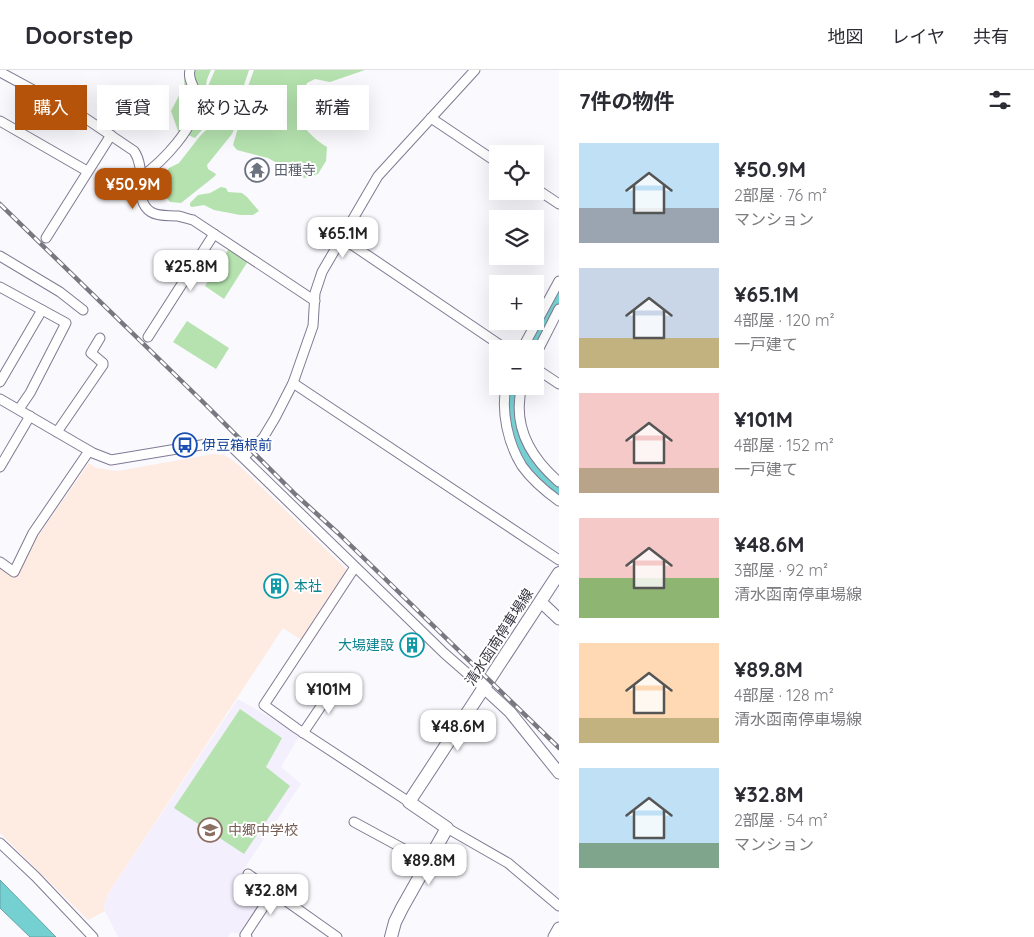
<!DOCTYPE html>
<html lang="ja">
<head>
<meta charset="utf-8">
<style>
	:root { --surface:#fff; --page:#f2f2f3; --text:#2b2b33; --muted:#7c7c81; --line:#e1e1e2; --accent:#b45309 }
	body { margin:0; font-family:Quicksand,"Noto Sans JP",sans-serif; background:var(--page); color:var(--text); height:100vh; display:flex; flex-direction:column; font-size:19px; white-space:nowrap }
	* { box-sizing:border-box; margin:0 }
	p { font-size:16px; color:var(--muted) }
	.icon { flex:none; width:28px; height:28px; fill:none; stroke:currentColor; stroke-width:2; stroke-linecap:round; stroke-linejoin:round }
	.map { position:relative; flex:1; overflow:hidden }
	.sheet { display:flex; flex-direction:column; background:var(--surface); width:475px }
	.sheet>* { flex:none }
	.guide { position:absolute; left:15px; top:15px; width:469px; height:45px; display:flex; gap:10px }
	.tools { position:absolute; left:489px; top:75px; display:grid; gap:10px }
	.tools a { display:grid; place-items:center; width:55px; height:55px; border-radius:0px; background:var(--surface); box-shadow:0 5px 20px #0002; font-size:25px }
	.price { position:absolute; translate:-50% -42px; padding:0 11px; border-radius:10px; background:#fff; color:#222; font-size:16px; line-height:32px; filter:drop-shadow(0 1px 2px #0008) }
	.price::after { content:''; position:absolute; left:50%; top:30px; width:15px; height:11px; margin-left:-8px; background:inherit; clip-path:polygon(0 0,100% 0,50% 100%) }
	.price.active { background:var(--accent); color:#fff }
	ul { padding:0; list-style:none }
	li { display:flex; align-items:center; gap:15px; height:125px; padding:0 20px }
	li span { display:grid; place-items:center; flex:none; width:140px; height:100px; border-radius:0px; color:#555 }
	li>.icon { margin-inline-start:auto }
	span .icon { width:60px; height:60px; fill:#fffc; stroke-width:1 }
	li b { font-size:21px }
	h2 { display:flex; justify-content:space-between; align-items:center; height:60px; padding:0 20px; font-size:21px }
	.pill { padding:0 18px; border-radius:0px; background:var(--surface); box-shadow:0 5px 20px #0002; font-size:18px; line-height:45px }
	.pill.active { background:var(--accent); color:#fff }
	header { display:flex; align-items:center; gap:30px; box-sizing:border-box; height:70px; padding:0 25px; background:var(--surface); border-bottom:1px solid var(--line) }
	header strong { font-size:24px }
	nav { display:flex; gap:28px; margin-inline-start:auto; font-size:18px }
	main { display:flex; flex:1; min-height:0 }
	.map>svg:first-child { display:block }
	.industrial { fill:#feebe2 }
	.built { fill:#f3effd }
	.green { fill:#b5e2af }
	.water { fill:#75d1d1; stroke:#62a2a5 }
	.lines { fill:none; stroke-linecap:round; stroke-linejoin:round }
	.river { stroke:#75d1d1; stroke-width:15 }
	.minor-casing { stroke:#817a93; stroke-width:11 }
	.tertiary-casing { stroke:#817a93; stroke-width:13 }
	.secondary-casing { stroke:#817a93; stroke-width:14 }
	.minor { stroke:#fff; stroke-width:9 }
	.tertiary { stroke:#fff; stroke-width:11 }
	.secondary { stroke:#fff; stroke-width:12 }
	.rail-casing { stroke:#797780; stroke-width:4.5 }
	.rail { stroke:#fff; stroke-width:2.5; stroke-dasharray:8; stroke-linecap:butt }
	.labels { text-anchor:middle; dominant-baseline:central; stroke-width:4; stroke-linejoin:round; paint-order:stroke }
	.worship-label { font-size:14px; fill:#5b616d; stroke:#fff; text-anchor:start }
	.transit-label { font-size:14px; fill:#164399; stroke:#fff; text-anchor:start }
	.culture-label { font-size:14px; fill:#0d838f; stroke:#fff; text-anchor:start }
	.street-label { font-size:14px; fill:#37343f; stroke:#fff }
	.education-label { font-size:14px; fill:#785e54; stroke:#fff; text-anchor:start }
</style>
</head>
<body>
<header>
<strong>Doorstep</strong>
<nav><a>地図</a><a>レイヤ</a><a>共有</a></nav>
</header>
<main>
<div class="map">
<svg width="559" height="867" viewBox="0 0 559 867">
	<rect width="100%" height="100%" fill="#faf9fe"/>
	<path class="industrial" d="M213,384L224,385L231,389L241,397L348,501L303,571L283,558L108,824L104,835L105,841L88,850L0,763V496L16,508L36,469L89,393L96,398L118,401Z"/>
	<path class="built" d="M238,629L300,665L281,697L301,714L243,800L269,821L245,865L231,862L228,867H118L105,841L104,835L108,824Z"/>
	<g class="green">
		<path d="M185,0H211C204,15 204,18 217,30L218,41L195,68L178,61L171,41L184,16Z"/>
		<path d="M215,0H249L235,42L238,51L232,64L207,95L208,99L216,104L215,106L181,133L170,132L163,124V117L159,110L169,98L179,93L200,66L215,51L221,40L220,27L208,16Z"/>
		<path d="M254,0H365L330,12L315,9L307,13C304,21 301,29 299,36C296,54 314,69 327,77L326,91L318,104L304,108L268,88L237,80L233,75L240,51L239,41Z"/>
		<path d="M221,117L226,118L228,122L242,123L247,127L259,141L253,145H240L214,140L204,135L192,137L190,136V133L198,125L210,123Z"/>
		<path d="M228,180H231L248,191L224,229L205,216Z"/>
		<path d="M187,251L229,278L216,299L173,272Z"/>
		<path d="M240,639L282,668L266,697L290,716L244,784L174,738Z"/>
	</g>
	<path class="water" d="M0,810L56,867H30L0,838Z"/>
	<g class="lines">
		<g class="river">
			<path d="M532,279L559,228"/>
			<path d="M515,316C502,356 527,397 559,420"/>
		</g>
		<g class="minor-casing">
			<g id="minor">
				<path d="M0,2L85,48L134,81C148,101 132,130 151,142C159,147 169,145 178,146C183,147 188,149 193,150L315,231"/>
				<path d="M431,48L498,93"/>
				<path d="M0,51L87,101"/>
				<path d="M141,107C162,92 197,57 197,29C197,19 187,11 190,0"/>
				<path d="M535,118L559,134"/>
				<path d="M46,168L111,65"/>
				<path d="M342,168L506,279"/>
				<path d="M0,186L60,222L83,240"/>
				<path d="M0,217L66,253L30,323L19,339"/>
				<path d="M148,267L214,164"/>
				<path d="M522,279L559,211"/>
				<path d="M535,286L559,239"/>
				<path d="M535,298L559,314"/>
				<path d="M0,312L42,240"/>
				<path d="M293,313L559,490"/>
				<path d="M506,316C501,342 508,374 522,396C532,410 545,421 559,431"/>
				<path d="M522,316C512,355 530,387 559,412"/>
				<path d="M0,329L93,383L111,390L207,374L230,375L444,583L484,618"/>
				<path d="M57,362L103,295V293L91,283L100,268"/>
				<path d="M244,387L263,368L275,348L293,313L313,256L315,223L322,202L378,106L475,0"/>
				<path d="M0,397L30,346"/>
				<path d="M0,492L14,502L33,463L89,381"/>
				<path d="M355,497L264,635L296,658L409,732"/>
				<path d="M303,663L336,614"/>
				<path d="M354,752L428,792"/>
				<path d="M447,758L508,793L559,836"/>
				<path d="M0,773L36,807L93,867"/>
				<path d="M248,804L337,867"/>
				<path d="M247,867L245,865L274,821"/>
			</g>
		</g>
		<g class="tertiary-casing">
			<g id="tertiary">
				<path d="M541,532L559,549"/>
				<path d="M484,618L510,642L559,703"/>
				<path d="M554,867L559,858"/>
			</g>
		</g>
		<g class="secondary-casing">
			<path id="secondary" d="M391,867L395,852L402,838L447,758L409,732L559,503"/>
		</g>
		<use href="#minor" class="minor"/>
		<use href="#tertiary" class="tertiary"/>
		<use href="#secondary" class="secondary"/>
		<g class="rail-casing">
			<path id="rail" d="M0,134L201,330L296,425L338,463L559,678"/>
		</g>
		<use href="#rail" class="rail"/>
	</g>
	<defs>
		<g id="temple-ring" transform="scale(1.25)"><circle r="9.5" fill="#fff" stroke="#6b7280" stroke-width="1.5"/><path d="M0-6L5-2H3V0L6.5 2.5H4V6H1.5V3h-3V6H-4V2.5H-6.5L-3 0V-2H-5Z" fill="#6b7280"/></g>
		<g id="bus-ring" transform="scale(1.25)"><circle r="9.5" fill="#fff" stroke="#1a4fb4" stroke-width="1.5"/><path d="M-5-6H5V4H4V6H2V4H-2V6H-4V4H-5ZM-3.5-4V0h7V-4ZM-3.5 1.2v1.5H-2V1.2ZM2 1.2v1.5H3.5V1.2Z" fill="#1a4fb4"/></g>
		<g id="building-ring" transform="scale(1.25)"><circle r="9.5" fill="#fff" stroke="#0f9aa8" stroke-width="1.5"/><path d="M-4-6H4V6H1V3H-1V6H-4ZM-2.5-4.3h1.7v1.8h-1.7ZM.8-4.3h1.7v1.8H.8ZM-2.5-1h1.7V.8h-1.7ZM.8-1h1.7V.8H.8Z" fill="#0f9aa8"/></g>
		<g id="school-ring" transform="scale(1.25)"><circle r="9.5" fill="#fff" stroke="#8d6e63" stroke-width="1.5"/><path d="M0-5L7-2L0 1L-7-2ZM-4 1L0 2.5L4 1V4Q0 6-4 4Z" fill="#8d6e63"/></g>
	</defs>
	<g fill-rule="evenodd">
		<use href="#temple-ring" x="257" y="100"/>
		<use href="#bus-ring" x="185" y="375"/>
		<use href="#building-ring" x="276" y="516"/>
		<use href="#building-ring" x="412" y="575"/>
		<use href="#school-ring" x="210" y="760"/>
	</g>
	<g class="labels">
		<g class="worship-label">
			<text x="274" y="100">田種寺</text>
		</g>
		<g class="transit-label">
			<text x="202" y="375">伊豆箱根前</text>
		</g>
		<g class="culture-label">
			<text x="294" y="516">本社</text>
			<text x="394" y="575" text-anchor="end">大場建設</text>
		</g>
		<g class="street-label">
			<text transform="translate(499 567) rotate(-57)">清水函南停車場線</text>
		</g>
		<g class="education-label">
			<text x="228" y="760">中郷中学校</text>
		</g>
	</g>
</svg>
<div class="tools">
<a><svg class="icon" aria-label="locate" viewBox="0 0 24 24"><circle cx="12" cy="12" r="6"/><path d="M12 2v4M12 18v4M2 12h4M18 12h4"/></svg></a>
<a><svg class="icon" aria-label="layers" viewBox="0 0 24 24"><path d="M12 4l9 5-9 5-9-5zM3 14l9 5 9-5"/></svg></a>
<a>+</a>
<a>−</a>
</div>
<b class="price active" style="left:133px;top:140px">¥50.9M</b>
<b class="price" style="left:343px;top:189px">¥65.1M</b>
<b class="price" style="left:191px;top:222px">¥25.8M</b>
<b class="price" style="left:329px;top:645px">¥101M</b>
<b class="price" style="left:458px;top:682px">¥48.6M</b>
<b class="price" style="left:429px;top:816px">¥89.8M</b>
<b class="price" style="left:271px;top:846px">¥32.8M</b>
<div class="guide">
<a class="pill active">購入</a>
<a class="pill">賃貸</a>
<a class="pill">絞り込み</a>
<a class="pill">新着</a>
</div>
</div>
<section class="sheet">
<h2>7件の物件<svg class="icon" aria-label="filters" viewBox="0 0 24 24"><path d="M4 7h16M4 17h16"/><circle cx="9" cy="7" r="2"/><circle cx="15" cy="17" r="2"/></svg></h2>
<ul>
<li><span style="background:linear-gradient(#bfe0f5 65%,#9aa5b1 0)"><svg class="icon" aria-label="home" viewBox="0 0 24 24"><path d="M3 11l9-7 9 7M6 9v11h12V9"/></svg></span><div><b>¥50.9M</b><p>2部屋 · 76 m²</p><p>マンション</p></div></li>
<li><span style="background:linear-gradient(#c9d6e8 70%,#c2b280 0)"><svg class="icon" aria-label="home" viewBox="0 0 24 24"><path d="M3 11l9-7 9 7M6 9v11h12V9"/></svg></span><div><b>¥65.1M</b><p>4部屋 · 120 m²</p><p>一戸建て</p></div></li>
<li><span style="background:linear-gradient(#f6c9c9 75%,#b9a48a 0)"><svg class="icon" aria-label="home" viewBox="0 0 24 24"><path d="M3 11l9-7 9 7M6 9v11h12V9"/></svg></span><div><b>¥101M</b><p>4部屋 · 152 m²</p><p>一戸建て</p></div></li>
<li><span style="background:linear-gradient(#f6c9c9 60%,#8fb573 0)"><svg class="icon" aria-label="home" viewBox="0 0 24 24"><path d="M3 11l9-7 9 7M6 9v11h12V9"/></svg></span><div><b>¥48.6M</b><p>3部屋 · 92 m²</p><p>清水函南停車場線</p></div></li>
<li><span style="background:linear-gradient(#ffd9b3 75%,#c2b280 0)"><svg class="icon" aria-label="home" viewBox="0 0 24 24"><path d="M3 11l9-7 9 7M6 9v11h12V9"/></svg></span><div><b>¥89.8M</b><p>4部屋 · 128 m²</p><p>清水函南停車場線</p></div></li>
<li><span style="background:linear-gradient(#bfe0f5 75%,#7fa58c 0)"><svg class="icon" aria-label="home" viewBox="0 0 24 24"><path d="M3 11l9-7 9 7M6 9v11h12V9"/></svg></span><div><b>¥32.8M</b><p>2部屋 · 54 m²</p><p>マンション</p></div></li>
</ul>
</section>
</main>
</body>
</html>
